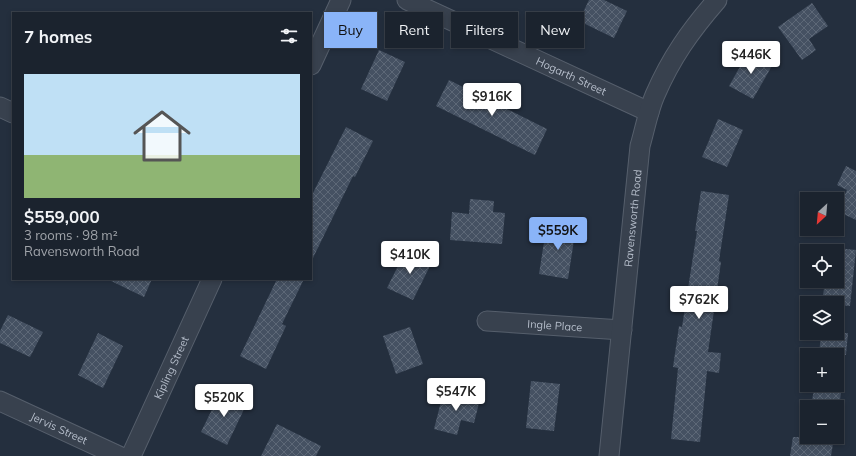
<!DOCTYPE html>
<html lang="en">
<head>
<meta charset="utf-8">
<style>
	:root { --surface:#1b232e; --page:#242b36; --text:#f1f3f6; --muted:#a0a4aa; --line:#39404a; --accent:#8ab4f8 }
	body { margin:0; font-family:Mulish,sans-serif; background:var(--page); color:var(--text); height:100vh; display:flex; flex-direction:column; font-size:15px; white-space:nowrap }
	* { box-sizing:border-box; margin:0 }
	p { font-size:13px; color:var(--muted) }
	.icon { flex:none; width:22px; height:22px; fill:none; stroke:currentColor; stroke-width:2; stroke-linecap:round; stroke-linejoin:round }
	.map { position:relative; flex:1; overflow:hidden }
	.drawer { position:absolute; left:12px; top:12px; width:300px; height:268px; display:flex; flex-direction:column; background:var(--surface); border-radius:0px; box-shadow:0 2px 6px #0003,0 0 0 1px var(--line) }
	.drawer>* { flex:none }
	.top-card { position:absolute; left:324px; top:12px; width:380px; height:36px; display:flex; gap:8px }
	.needle { width:26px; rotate:206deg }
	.tools { position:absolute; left:800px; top:192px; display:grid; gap:8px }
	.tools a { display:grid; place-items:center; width:44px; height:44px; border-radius:0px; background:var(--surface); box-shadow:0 2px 6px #0003,0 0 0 1px var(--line); font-size:20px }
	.price { position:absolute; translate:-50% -34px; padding:0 9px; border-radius:4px; background:#fff; color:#222; font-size:13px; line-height:26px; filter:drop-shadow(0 1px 2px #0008) }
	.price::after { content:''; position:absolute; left:50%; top:24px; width:12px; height:9px; margin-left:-6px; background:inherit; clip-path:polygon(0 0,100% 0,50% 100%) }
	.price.current { background:var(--accent); color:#111 }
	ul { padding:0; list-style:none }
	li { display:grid; align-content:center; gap:8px; height:212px; padding:0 12px }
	li span { display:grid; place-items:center; height:124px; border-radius:0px; color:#555 }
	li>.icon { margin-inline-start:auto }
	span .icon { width:72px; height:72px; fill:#fffc; stroke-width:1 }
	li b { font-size:17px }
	h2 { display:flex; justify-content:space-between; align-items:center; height:48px; padding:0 12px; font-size:17px }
	.pill { padding:0 14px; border-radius:0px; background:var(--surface); box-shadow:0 2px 6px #0003,0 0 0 1px var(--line); font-size:14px; line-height:36px }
	.pill.current { background:var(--accent); color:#111 }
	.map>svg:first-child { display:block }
	.building { fill:url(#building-cross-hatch) }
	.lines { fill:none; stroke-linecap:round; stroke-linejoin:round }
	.minor-casing { stroke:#565f6c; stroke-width:21 }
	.minor { stroke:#38414e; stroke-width:19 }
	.labels { text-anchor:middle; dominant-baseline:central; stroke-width:4; stroke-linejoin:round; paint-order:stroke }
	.street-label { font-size:11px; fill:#b4bcc9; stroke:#1d2633 }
</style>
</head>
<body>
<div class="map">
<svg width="856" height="456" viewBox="0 0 856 456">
	<defs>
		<pattern id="building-cross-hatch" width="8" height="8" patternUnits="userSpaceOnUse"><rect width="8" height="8" fill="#455162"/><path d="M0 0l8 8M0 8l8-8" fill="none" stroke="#5d6877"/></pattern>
	</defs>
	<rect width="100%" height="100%" fill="#242f3e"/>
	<g class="building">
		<path d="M589,0H604L627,11L614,38L579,21Z"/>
		<path d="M812,3L828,26L809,39L816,50L802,60L778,27Z"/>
		<path d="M379,50L405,62L387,101L361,89Z"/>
		<path d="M749,51L773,64L753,99L729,86Z"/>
		<path d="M449,80L547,129L535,155L436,106Z"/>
		<path d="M718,119L743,130L727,167L702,157Z"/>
		<path d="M346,127L373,141L355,177L353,176L311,262V197Z"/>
		<path d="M846,166L856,171V220L837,211L847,190L837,185Z"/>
		<path d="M701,191L729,195L719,261L721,262L708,352L721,353L719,373L707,371L700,442L671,439L678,368L673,367L679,326L682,327L697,231H695Z"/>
		<path d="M470,199L494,201L493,212L505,213L502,244L450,240L452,212L469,214Z"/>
		<path d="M547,223L576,227L568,279L539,274Z"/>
		<path d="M837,248L856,250L850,306L837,305V303H822L825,281H837Z"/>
		<path d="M406,250L432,262L413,300L387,288Z"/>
		<path d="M107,279H152L144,297Z"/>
		<path d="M277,279H304L282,324L286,326L266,369L240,356Z"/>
		<path d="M8,315L43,332L30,357L0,343V331Z"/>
		<path d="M410,327L423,364L396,374L383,336Z"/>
		<path d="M98,333L123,346L103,388L78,375Z"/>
		<path d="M821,333H848L846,355H819Z"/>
		<path d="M531,381L560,384L554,431L526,428Z"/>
		<path d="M814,389L841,393L839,407H811Z"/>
		<path d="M444,390L480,399L474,423L461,420L457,435L434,429Z"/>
		<path d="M221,391L247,403L227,445L201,432Z"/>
		<path d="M277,424L321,446L316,456H261Z"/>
		<path d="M793,437H834L831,456H790Z"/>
	</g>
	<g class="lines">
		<g class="minor-casing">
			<g id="minor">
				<path id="s1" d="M407,0L649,112"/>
				<path d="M311,65L341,0"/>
				<path d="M0,107L13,113"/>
				<path id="s2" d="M487,321L622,330"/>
				<path id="s3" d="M0,401L119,456"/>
				<path id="s4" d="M131,456L212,279"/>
				<path id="s5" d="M609,456L640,146C645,129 648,111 655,95C671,58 690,31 717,0"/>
			</g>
		</g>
		<use href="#minor" class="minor"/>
	</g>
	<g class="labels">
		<g class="street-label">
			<text stroke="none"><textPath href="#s1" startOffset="181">Hogarth Street</textPath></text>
			<text stroke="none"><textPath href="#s5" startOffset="239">Ravensworth Road</textPath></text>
			<text stroke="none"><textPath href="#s2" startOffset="68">Ingle Place</textPath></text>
			<text stroke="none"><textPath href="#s4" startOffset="97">Kipling Street</textPath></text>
			<text stroke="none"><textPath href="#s3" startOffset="65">Jervis Street</textPath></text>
		</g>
	</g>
</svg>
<div class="tools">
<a><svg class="needle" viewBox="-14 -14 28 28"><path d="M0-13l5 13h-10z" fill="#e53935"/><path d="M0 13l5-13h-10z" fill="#a0a4aa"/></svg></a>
<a><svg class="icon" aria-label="locate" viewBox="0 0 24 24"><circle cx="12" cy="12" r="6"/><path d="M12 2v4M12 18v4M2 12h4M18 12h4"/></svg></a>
<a><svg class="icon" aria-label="layers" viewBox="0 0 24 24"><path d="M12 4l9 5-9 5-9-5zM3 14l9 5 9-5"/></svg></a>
<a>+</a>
<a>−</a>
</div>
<b class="price" style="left:751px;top:75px">$446K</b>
<b class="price" style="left:492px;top:117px">$916K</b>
<b class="price current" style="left:558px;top:251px">$559K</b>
<b class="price" style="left:410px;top:275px">$410K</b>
<b class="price" style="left:699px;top:320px">$762K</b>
<b class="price" style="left:456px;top:412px">$547K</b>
<b class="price" style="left:224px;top:418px">$520K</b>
<div class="top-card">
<a class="pill current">Buy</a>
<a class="pill">Rent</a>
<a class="pill">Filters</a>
<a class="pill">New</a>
</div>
<section class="drawer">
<h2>7 homes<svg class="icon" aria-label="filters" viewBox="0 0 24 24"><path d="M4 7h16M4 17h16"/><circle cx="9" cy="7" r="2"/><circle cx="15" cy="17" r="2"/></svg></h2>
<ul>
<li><span style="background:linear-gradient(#bfe0f5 65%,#8fb573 0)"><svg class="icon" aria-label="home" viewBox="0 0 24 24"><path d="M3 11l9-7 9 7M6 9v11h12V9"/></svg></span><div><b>$559,000</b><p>3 rooms · 98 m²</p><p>Ravensworth Road</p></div></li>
</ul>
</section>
</div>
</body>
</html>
